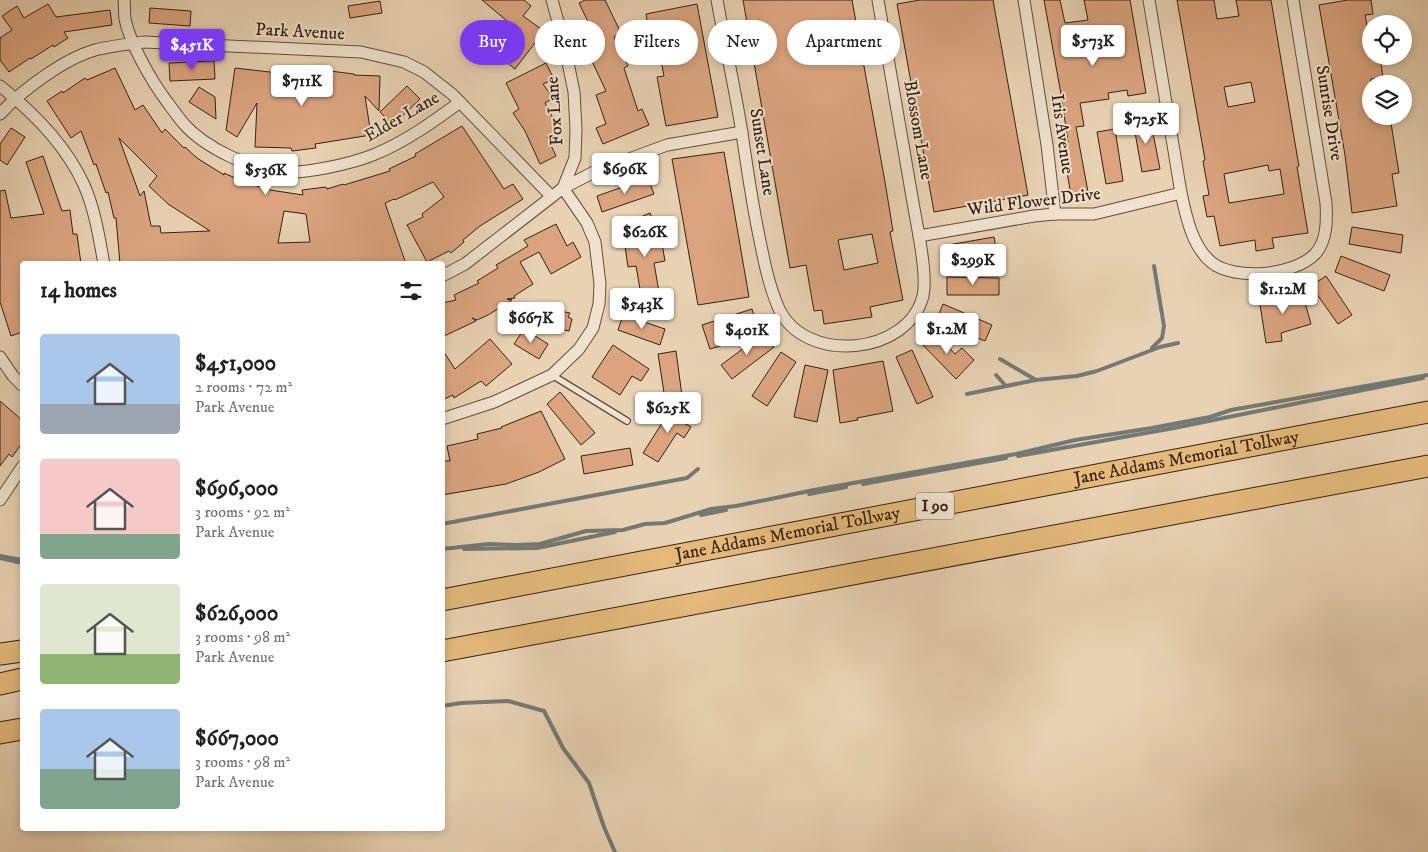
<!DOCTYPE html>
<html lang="en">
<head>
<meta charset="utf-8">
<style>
	:root { --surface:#fff; --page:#f2f2f2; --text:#202124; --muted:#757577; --accent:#7c3aed }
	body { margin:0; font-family:"IM FELL DW Pica",serif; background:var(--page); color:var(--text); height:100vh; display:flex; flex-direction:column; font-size:19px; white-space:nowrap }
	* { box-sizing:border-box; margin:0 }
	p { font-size:16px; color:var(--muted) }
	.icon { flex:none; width:28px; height:28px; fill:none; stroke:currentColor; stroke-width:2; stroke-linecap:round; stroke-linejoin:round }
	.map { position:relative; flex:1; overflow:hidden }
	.drawer { position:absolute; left:20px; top:261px; width:425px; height:570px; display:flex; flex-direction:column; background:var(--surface); border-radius:5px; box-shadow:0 2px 8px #0003 }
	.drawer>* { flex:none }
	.banner { position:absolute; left:460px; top:20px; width:475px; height:45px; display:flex; gap:10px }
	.controls { position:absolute; left:1362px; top:15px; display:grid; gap:10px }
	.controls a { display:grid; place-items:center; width:50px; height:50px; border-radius:50%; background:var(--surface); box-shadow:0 2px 8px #0003; font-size:25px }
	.price { position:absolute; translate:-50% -42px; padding:0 11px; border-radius:5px; background:#fff; color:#222; font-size:16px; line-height:32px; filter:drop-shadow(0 1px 2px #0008) }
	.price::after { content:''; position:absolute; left:50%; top:30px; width:15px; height:11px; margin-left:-8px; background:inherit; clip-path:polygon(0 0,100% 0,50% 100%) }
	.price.selected { background:var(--accent); color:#fff }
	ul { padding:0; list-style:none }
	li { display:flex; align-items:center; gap:15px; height:125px; padding:0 20px }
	li span { display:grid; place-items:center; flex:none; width:140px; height:100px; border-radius:5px; color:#555 }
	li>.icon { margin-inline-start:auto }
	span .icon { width:60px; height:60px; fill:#fffc; stroke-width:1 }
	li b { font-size:21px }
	h2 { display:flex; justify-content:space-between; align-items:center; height:60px; padding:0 20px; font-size:21px }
	.tag { padding:0 18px; border-radius:22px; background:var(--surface); box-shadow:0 2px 8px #0003; font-size:18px; line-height:45px }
	.tag.selected { background:var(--accent); color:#fff }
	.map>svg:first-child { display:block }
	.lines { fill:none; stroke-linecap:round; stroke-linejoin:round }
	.stream { stroke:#737a76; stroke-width:4 }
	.building { fill:#dba47f; stroke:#362113; fill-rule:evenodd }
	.service-casing { stroke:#624d3b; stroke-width:8 }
	.minor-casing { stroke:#624d3b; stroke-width:13 }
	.motorway-casing { stroke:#362113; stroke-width:23 }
	.service { stroke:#f0e2ce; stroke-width:5.5 }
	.minor { stroke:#f0e2ce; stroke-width:11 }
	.motorway { stroke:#e4b97a; stroke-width:21 }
	.labels { text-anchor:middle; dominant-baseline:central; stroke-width:4; stroke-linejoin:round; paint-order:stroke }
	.shield { fill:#f0e2ce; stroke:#6e5b4b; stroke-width:1 }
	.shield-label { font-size:16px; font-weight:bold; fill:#362113 }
	.street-label { font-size:18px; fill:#362113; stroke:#f0e2ce }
</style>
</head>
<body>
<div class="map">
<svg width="1428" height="852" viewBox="0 0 1428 852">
	<rect width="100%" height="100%" fill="#e8d2b3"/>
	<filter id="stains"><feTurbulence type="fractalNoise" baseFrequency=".004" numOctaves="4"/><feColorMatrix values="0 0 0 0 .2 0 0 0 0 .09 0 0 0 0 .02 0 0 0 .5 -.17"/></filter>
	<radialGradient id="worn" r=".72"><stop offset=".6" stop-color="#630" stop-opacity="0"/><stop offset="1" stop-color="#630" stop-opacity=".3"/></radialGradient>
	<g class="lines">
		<g class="stream">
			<path d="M1152,348L1162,338L1164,326L1154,266"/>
			<path d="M1000,359L1036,380"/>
			<path d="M996,375L1006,386"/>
			<path d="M967,394L1036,380L1077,376L1097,371L1160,347L1178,343"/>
			<path d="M1018,456L1174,428L1423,378"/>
			<path d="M863,484L1006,458"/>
			<path d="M809,494L846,487"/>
			<path d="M701,515L726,510"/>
			<path d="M442,524L687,478L698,469"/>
			<path d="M442,549L489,544L516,545L540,544L586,531L623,530L645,524L665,523L711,509L736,506L814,490L1016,454L1075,440L1152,428L1210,417L1231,410L1428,375"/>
			<path d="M464,549L537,548L615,532"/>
			<path d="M0,556L22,560"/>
			<path d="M0,558L22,563"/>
			<path d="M442,706L461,703L508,701L544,711L563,748L589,783L604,827L615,852"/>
		</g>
	</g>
	<g class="building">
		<path d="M482,0H524L531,6L523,16L544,31L515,69L502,59L512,46L497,35L507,21Z"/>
		<path d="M585,0H605L621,33L614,37L628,66L624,68L638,111L642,109L649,125L603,144L596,128L606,124L596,95L606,91L590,57L595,55L584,32L591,28L579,3Z"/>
		<path d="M743,0H852L885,182L893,231L890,232L903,300L870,307L872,317L824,324L822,310L814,311L806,265L790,268ZM872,234L878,263L844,270L838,240Z"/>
		<path d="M920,0H993L1028,195L934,212L897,4Z"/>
		<path d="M1044,0H1060L1065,23L1088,20L1084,0H1130L1146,93L1128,96L1127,90L1108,93L1109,99L1080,103L1084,126L1076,127L1088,192L1071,195L1062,144L1068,142L1061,94Z"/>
		<path d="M1177,0H1214L1217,19L1239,16L1236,0H1271L1296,149L1299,166L1297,167L1308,233L1272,238L1274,248L1256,251L1255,240L1220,246L1214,216L1207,217L1203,196L1209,195L1203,161L1205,160ZM1251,82L1255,102L1228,107L1224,87ZM1268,165L1269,171L1280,169L1284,194L1229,203L1224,174Z"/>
		<path d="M1348,0H1371L1373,14L1365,15L1371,47V56H1380L1383,78L1371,79V120L1390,117L1399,173L1392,174L1397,206L1352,213L1345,155L1319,5Z"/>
		<path d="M380,1L382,13L350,18L348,6Z"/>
		<path d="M48,4L56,17L110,10L112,25L64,32L68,38L54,47L53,45L31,59L30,58L9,72L0,60V38L12,30L2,16L17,6L24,18Z"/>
		<path d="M697,4L718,117L666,126L657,77L664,76L655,30L649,31L646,14Z"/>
		<path d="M150,8L191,11L190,26L149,23Z"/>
		<path d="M214,61L215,79L170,81L169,63Z"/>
		<path d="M546,63L554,79L543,84L553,98L545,103L560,131L547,137L556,156L540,164L525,131L513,113L519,109L506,83Z"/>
		<path d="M115,68L135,110L143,105L162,133L165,129L184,148L185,147L197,158L224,175V173L244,182L270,190L303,195L302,190L326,187L327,189L343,184L344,185L390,171L389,169L416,156L415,154L462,126L504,189L513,184L523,199L480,226L463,240L464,242L451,253L449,251L427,262L407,225L423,217L422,214L444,197L433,182L395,200L394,199L385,203L406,264H120L116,218H114L108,192L106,193L96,164L94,165L81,131L71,138L47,101L62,91L63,93L85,78L87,80ZM119,138L157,176L149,186L168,204L210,231L161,233L160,226H151L144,191L140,196ZM284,211L306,214L310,242L278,243Z"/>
		<path d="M235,68L296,75V71H330L354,74V75L380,76L379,111L365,96L371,135L315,144L316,148L292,151L291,148L255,147L257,103L237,137L226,130Z"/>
		<path d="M407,86L420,99L393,125L380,112Z"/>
		<path d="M199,87L215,97L216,119L189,102Z"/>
		<path d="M1150,118L1160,169L1142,172L1133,121Z"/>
		<path d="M11,128L25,137L7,165L0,160V144Z"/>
		<path d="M1115,129L1123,181L1106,184L1097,132Z"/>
		<path d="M724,152L749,297L698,305L672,159Z"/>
		<path d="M43,156L62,211L70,210L73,234H77L81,264H22V332L11,336L0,302V191L5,190L11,218L44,214L26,162Z"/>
		<path d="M648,178L654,194L602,212L597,196Z"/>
		<path d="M650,213L658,232H660L665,261L654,263L662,309L644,312L636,266L628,267L622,225Z"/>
		<path d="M556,224L567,246L573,242L581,257L551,274L539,252L520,262L533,284L514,296L515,298L507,299L512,300L488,315L477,320L472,318L476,321L442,337V303L456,300L454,295L479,283L477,281L498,268L496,265L528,246L524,240Z"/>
		<path d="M1352,227L1403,235L1401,253L1349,244Z"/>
		<path d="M994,237L997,254L945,263L942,246Z"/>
		<path d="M1341,256L1390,275L1384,291L1335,272Z"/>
		<path d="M1326,276L1352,315L1338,324L1311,286Z"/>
		<path d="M947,277L999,278V295H947Z"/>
		<path d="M1302,292L1311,324L1281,333L1282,341L1266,343L1259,298L1275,295L1276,300Z"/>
		<path d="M523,303L570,313L568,317L572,319L569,331L519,320Z"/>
		<path d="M943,304L992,325L985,341L936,321Z"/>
		<path d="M752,309L757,325L763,333L710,349L702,325Z"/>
		<path d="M623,315L665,329L660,345L618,330Z"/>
		<path d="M524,329L548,344L539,359L514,344Z"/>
		<path d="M932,330L955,354L962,348L974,360L956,379L920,342Z"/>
		<path d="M763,334L774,347L732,379L721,365Z"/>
		<path d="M490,339L512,364L486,386L481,381L454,398L453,395L442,400V349L455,369Z"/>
		<path d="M613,345L649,369L641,381L632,376L620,395L592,377Z"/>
		<path d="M912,350L933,397L917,404L896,357Z"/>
		<path d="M676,351L682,396L665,399L658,354Z"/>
		<path d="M781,352L796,362L767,406L752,396Z"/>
		<path d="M883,361L893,411L857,418L858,420L840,423L833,370Z"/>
		<path d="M805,365L828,370L817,422L794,417Z"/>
		<path d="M560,392L595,433L581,445L547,404Z"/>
		<path d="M0,401L22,420V443L12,457L9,454L0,466Z"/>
		<path d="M673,406L689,416L684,423L691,427L684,438L677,433L658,462L643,453Z"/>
		<path d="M541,411L565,459L539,472L506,484L442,495V461H450L447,446L478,439L477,434L502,428L501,427Z"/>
		<path d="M630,448L633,465L584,474L581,456Z"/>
	</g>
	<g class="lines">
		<g class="service-casing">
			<path id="service" d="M552,375L627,421"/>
		</g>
		<g class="minor-casing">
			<g id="minor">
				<path d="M124,0C125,6 124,13 125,19C130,44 152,82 168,103C173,110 178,117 184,124C204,147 250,169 281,172C305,174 350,164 373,155C405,142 433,122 460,102"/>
				<path d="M717,0C725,44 735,89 742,133C747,168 752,202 759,236C764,261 769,286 779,309C806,365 908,355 923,296C928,273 916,222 912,197C901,131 889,66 878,0"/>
				<path d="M1024,0L1047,145L1055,214"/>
				<path d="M1149,0L1181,193C1186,216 1192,246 1211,262C1234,281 1294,276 1315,254C1327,241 1327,221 1326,203L1293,0"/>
				<path d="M0,86C34,113 66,145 84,185C95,210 99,237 104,264"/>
				<path d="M0,114C22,90 64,59 95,50C111,46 128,44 144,42L361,52L404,62L424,72L452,94L551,196"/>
				<path d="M919,236L1034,216L1055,214H1094L1181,193"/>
				<path d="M442,276L465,264L563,188L594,172L667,145L742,132"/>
				<path d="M0,357L13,376L22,385"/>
				<path d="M442,419L494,402L552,375L579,349L593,328L599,304L600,284L595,242L587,223L563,188L575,158L576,129L574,92L564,43L552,0"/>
				<path d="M0,500L22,467"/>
			</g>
		</g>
		<g class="motorway-casing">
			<g id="motorway">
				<path id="s1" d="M442,600L1428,412"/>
				<path d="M442,651L1428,466"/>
				<path d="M0,654L22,651"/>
				<path d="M0,684L22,679"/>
				<path d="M0,733L22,729"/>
			</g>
		</g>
		<use href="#service" class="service"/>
		<use href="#minor" class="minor"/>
		<use href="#motorway" class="motorway"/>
	</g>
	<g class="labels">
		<rect class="shield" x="916" y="492.5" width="38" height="27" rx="4"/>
		<g class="shield-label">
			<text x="935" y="506">I 90</text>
		</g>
		<g class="street-label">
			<text transform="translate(300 32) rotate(3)">Park Avenue</text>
			<text transform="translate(555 111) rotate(-94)">Fox Lane</text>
			<text transform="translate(1329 113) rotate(81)">Sunrise Drive</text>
			<text transform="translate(402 117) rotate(-30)">Elder Lane</text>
			<text transform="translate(918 130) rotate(80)">Blossom Lane</text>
			<text transform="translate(1062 134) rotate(82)">Iris Avenue</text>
			<text transform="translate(762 152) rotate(81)">Sunset Lane</text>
			<text transform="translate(1034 202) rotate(-7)">Wild Flower Drive</text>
			<text stroke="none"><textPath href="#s1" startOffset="758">Jane Addams Memorial Tollway</textPath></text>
			<text stroke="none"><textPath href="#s1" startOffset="352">Jane Addams Memorial Tollway</textPath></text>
		</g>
	</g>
	<rect width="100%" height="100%" filter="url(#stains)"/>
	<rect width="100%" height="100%" fill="url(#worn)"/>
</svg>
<div class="controls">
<a><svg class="icon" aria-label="locate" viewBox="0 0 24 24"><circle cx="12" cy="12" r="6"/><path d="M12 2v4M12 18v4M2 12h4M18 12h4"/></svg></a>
<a><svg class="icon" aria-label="layers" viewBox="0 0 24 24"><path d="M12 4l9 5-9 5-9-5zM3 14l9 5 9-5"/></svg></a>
</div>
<b class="price" style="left:1093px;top:67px">$573K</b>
<b class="price selected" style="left:192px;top:71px">$451K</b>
<b class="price" style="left:302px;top:107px">$711K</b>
<b class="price" style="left:1146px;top:145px">$725K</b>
<b class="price" style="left:625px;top:195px">$696K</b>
<b class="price" style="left:266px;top:196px">$536K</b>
<b class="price" style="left:645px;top:258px">$626K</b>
<b class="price" style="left:973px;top:286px">$299K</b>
<b class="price" style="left:1283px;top:315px">$1.12M</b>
<b class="price" style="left:642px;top:330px">$543K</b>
<b class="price" style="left:531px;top:344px">$667K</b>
<b class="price" style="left:947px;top:355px">$1.2M</b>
<b class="price" style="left:747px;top:356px">$401K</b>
<b class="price" style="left:668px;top:434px">$625K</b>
<div class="banner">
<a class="tag selected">Buy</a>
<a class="tag">Rent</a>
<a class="tag">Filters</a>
<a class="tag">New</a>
<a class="tag">Apartment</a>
</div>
<section class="drawer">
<h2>14 homes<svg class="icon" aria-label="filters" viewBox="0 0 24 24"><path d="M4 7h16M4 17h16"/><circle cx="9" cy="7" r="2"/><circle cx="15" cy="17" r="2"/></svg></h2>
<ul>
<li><span style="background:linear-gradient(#a9c7e8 70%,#9aa5b1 0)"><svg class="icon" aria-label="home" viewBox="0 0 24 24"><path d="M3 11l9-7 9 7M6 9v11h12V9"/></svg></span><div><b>$451,000</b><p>2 rooms · 72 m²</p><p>Park Avenue</p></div></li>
<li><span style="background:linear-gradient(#f6c9c9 75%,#7fa58c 0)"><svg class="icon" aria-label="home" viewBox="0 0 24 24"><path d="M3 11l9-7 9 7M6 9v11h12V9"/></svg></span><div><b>$696,000</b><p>3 rooms · 92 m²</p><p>Park Avenue</p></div></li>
<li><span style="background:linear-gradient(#dfe7d0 70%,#8fb573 0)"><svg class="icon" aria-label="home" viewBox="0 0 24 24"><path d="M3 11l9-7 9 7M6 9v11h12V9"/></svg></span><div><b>$626,000</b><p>3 rooms · 98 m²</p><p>Park Avenue</p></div></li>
<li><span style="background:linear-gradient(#a9c7e8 60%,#7fa58c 0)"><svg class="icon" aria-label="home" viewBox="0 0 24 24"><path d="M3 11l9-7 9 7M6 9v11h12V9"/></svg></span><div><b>$667,000</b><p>3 rooms · 98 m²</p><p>Park Avenue</p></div></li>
</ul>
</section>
</div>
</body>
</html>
